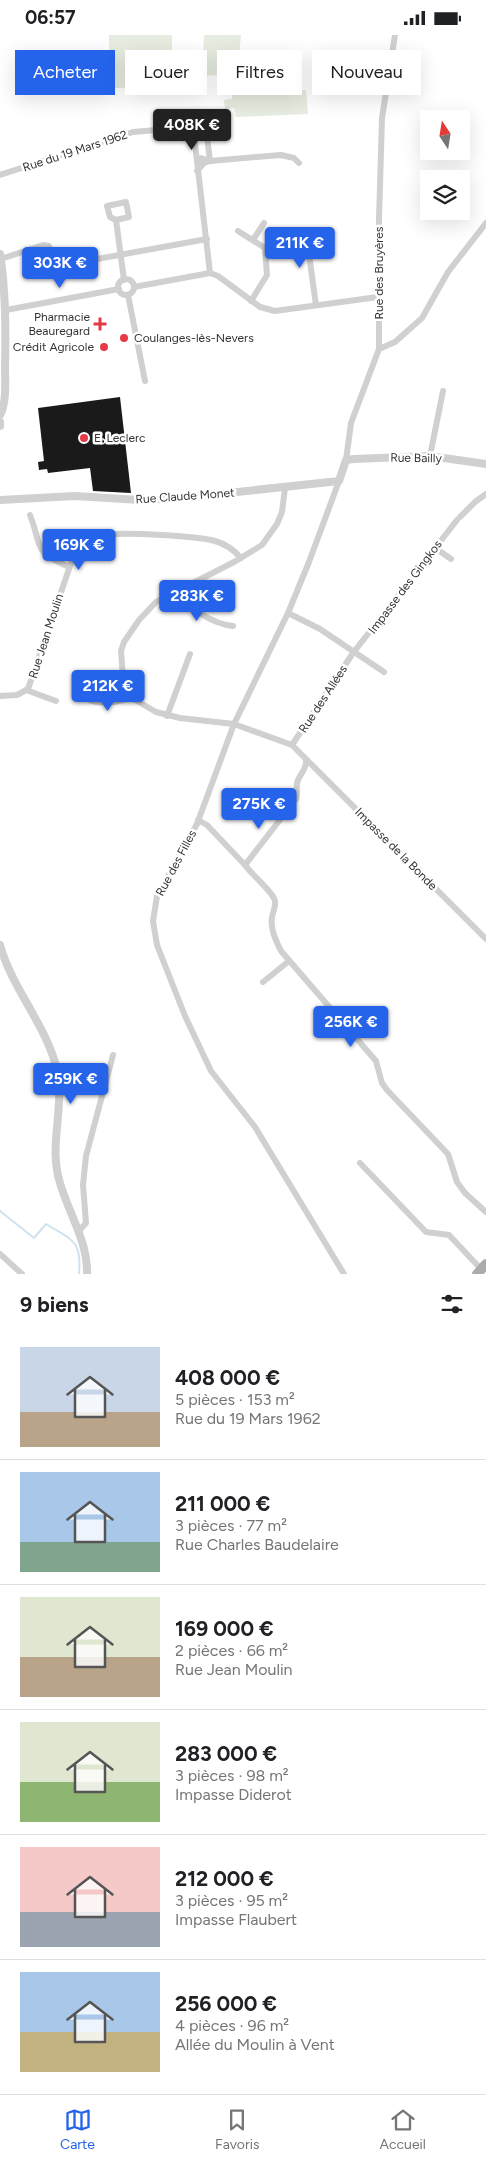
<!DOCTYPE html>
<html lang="fr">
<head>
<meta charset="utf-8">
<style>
	:root { --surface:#fff; --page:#f2f2f2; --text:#202124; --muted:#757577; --line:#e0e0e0; --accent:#2563eb }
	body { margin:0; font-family:Figtree,sans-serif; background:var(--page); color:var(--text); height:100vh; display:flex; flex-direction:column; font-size:19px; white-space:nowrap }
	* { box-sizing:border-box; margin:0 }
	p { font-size:16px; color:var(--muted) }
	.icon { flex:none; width:28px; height:28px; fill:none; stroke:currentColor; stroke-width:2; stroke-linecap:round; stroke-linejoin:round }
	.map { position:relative; height:1239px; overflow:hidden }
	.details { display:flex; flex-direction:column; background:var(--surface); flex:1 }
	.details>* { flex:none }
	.banner { position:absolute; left:15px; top:15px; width:456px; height:45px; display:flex; gap:10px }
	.needle { width:32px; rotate:348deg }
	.fabs { position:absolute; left:420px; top:75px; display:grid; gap:10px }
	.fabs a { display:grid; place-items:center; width:50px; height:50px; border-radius:0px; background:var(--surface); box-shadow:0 5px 20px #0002; font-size:25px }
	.price { position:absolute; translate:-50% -42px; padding:0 11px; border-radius:5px; background:var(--accent); color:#fff; font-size:16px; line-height:32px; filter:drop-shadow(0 1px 2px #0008) }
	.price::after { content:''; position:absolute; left:50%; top:30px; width:15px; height:11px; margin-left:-8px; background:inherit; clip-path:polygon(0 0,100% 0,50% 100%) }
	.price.on { background:#222; color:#fff }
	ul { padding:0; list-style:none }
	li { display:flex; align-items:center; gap:15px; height:125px; padding:0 20px }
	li+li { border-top:1px solid var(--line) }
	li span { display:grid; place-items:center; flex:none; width:140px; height:100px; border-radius:0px; color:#555 }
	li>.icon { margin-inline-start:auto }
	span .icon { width:60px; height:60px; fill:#fffc; stroke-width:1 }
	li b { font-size:21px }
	h2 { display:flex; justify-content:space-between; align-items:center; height:60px; padding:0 20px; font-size:21px }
	.chip { padding:0 18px; border-radius:0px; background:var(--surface); box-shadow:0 5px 20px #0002; font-size:18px; line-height:45px }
	.chip.on { background:var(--accent); color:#fff }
	.status { display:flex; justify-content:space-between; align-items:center; height:35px; padding:0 25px; background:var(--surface); direction:ltr }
	.status svg { height:14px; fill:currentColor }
	.tabs { display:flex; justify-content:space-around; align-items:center; height:70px; border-top:1px solid var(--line); background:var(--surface); font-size:14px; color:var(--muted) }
	.tabs a { display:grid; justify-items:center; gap:2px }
	.tabs .on { color:var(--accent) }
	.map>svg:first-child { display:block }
	.green { fill:#e6ecdf }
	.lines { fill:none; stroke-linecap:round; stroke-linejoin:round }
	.stream { stroke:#cfe2ee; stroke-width:2 }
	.building { fill:#1a1a1a }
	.minor { stroke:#d0d0d0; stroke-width:6 }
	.tertiary { stroke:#d0d0d0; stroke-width:8 }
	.primary { stroke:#ababab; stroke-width:10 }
	.poi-dot { fill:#e63946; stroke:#fff; stroke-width:2 }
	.labels { text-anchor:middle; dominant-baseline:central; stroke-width:5; stroke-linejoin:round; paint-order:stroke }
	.street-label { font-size:12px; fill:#333; stroke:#fff }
	.poi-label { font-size:12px; fill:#333; stroke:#fff; text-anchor:end }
</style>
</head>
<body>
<div class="status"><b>06:57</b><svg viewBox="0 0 49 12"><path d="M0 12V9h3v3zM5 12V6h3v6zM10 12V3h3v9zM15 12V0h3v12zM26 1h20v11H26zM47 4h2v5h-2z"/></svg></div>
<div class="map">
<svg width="486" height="1239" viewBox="0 0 486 1239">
	<rect width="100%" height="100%" fill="#fff"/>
	<g class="green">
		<path d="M109,0H172V52L109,53Z"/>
		<path d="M204,0H241L237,39L202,41Z"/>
		<path d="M306,55L308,79L236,82L234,73L225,74L224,65L232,64V58Z"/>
	</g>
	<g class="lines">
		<path class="stream" d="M0,1176L34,1203L46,1189C72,1205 82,1205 79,1239"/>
	</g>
	<path class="building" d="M120,362L131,458L93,456L90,433L48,438L47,434L39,435L38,427L44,426L38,373Z"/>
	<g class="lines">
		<g class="minor">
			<path d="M193,92L197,126"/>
			<path d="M0,140L133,97L203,91L206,93L210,126L204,128L197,136"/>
			<path d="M116,185L110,182L107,171L126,167L129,182L116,185L124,245"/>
			<path d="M238,196L265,213L267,240L251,266"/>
			<path d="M283,200L306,198L316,270"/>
			<path d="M253,205L264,188"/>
			<path d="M1,224L43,210L49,211L52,221"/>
			<path d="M86,226L207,204"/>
			<path d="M210,238L197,126L201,123L210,126L281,120L294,123L299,128"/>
			<circle cx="126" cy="252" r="8"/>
			<path d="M134,252L210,238L218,241L260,272L275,276L378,262"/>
			<path d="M128,260L145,346"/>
			<path d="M6,275L119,254"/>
			<path d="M379,314L395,307L422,283L448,237L486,188"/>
			<path d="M430,421L443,356"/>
			<path d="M346,425L351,388L379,314V184L382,83L395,0"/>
			<path d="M339,446L309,527L288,578L234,689L197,789L157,861L153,886L157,910L185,981L211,1036L255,1092L344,1239"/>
			<path d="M285,453L282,477L277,489L262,510L234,527L156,567L139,585L124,607L121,616L123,642L127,653L134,664L156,677L180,683L234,689L292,710L486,904"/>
			<path d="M30,480C43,513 32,516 69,532"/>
			<path d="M460,482L475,467L486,459"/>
			<path d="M434,512L451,524"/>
			<path d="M176,557C188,573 213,589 233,591"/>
			<path d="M288,578L320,594L384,637"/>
			<path d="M26,655L56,666"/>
			<path d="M0,661L17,660L28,654L71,528C78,517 87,506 99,501C115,496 198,501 215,506C226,509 234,515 241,523"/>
			<path d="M85,663C98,671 120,667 133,662"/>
			<path d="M167,681L190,619"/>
			<path d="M292,710L353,618L457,485"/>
			<path d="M198,785L207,790L245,830L296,764C298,758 296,754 297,748C299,739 307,735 306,725"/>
			<path d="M245,830C251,839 274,858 275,866C276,871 273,877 272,882C270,894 276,906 281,916L376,1026L382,1048L387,1055L448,1119L457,1147L465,1158L486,1177"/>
			<path d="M263,947L289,926"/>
			<path d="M360,1128L426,1197L449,1200L481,1234"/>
			<path d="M78,1197L86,1188L83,1150L86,1121L113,1020"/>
			<path d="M0,1219L22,1239"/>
		</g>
		<g class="tertiary">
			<path d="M0,219C6,256 6,293 5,331C5,346 7,367 0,380"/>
			<path d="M0,387V391"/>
			<path d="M0,465L75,461L140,465L181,463L339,446L346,425L354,424L430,421L486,429"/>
			<path d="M0,910C12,954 47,991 57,1035C65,1073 48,1111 60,1148C69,1179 88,1207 87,1239"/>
		</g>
		<path class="primary" d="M477,1239L486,1229"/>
	</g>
	<g class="poi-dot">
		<path d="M97.5 281.5h5v5h5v5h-5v5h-5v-5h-5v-5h5z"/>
		<circle cx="124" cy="303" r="5"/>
		<circle cx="104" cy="312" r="5"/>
		<circle cx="84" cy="403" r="5"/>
	</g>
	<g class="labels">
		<g class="street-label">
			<text transform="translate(75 116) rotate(-18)">Rue du 19 Mars 1962</text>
			<text transform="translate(379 238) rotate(-90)">Rue des Bruyères</text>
			<text transform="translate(416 423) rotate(1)">Rue Bailly</text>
			<text transform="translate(185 461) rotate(-4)">Rue Claude Monet</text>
			<text transform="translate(405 552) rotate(-53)">Impasse des Gingkos</text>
			<text transform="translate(46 601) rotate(-72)">Rue Jean Moulin</text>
			<text transform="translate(323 664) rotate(-57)">Rue des Allées</text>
			<text transform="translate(396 814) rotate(45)">Impasse de la Bonde</text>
			<text transform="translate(176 828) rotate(-62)">Rue des Filles</text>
		</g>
		<g class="poi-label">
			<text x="90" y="282">Pharmacie<tspan x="90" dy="14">Beauregard</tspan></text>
			<text x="134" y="303" text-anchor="start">Coulanges-lès-Nevers</text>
			<text x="94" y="312">Crédit Agricole</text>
			<text x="94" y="403" text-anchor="start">E. Leclerc</text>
		</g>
	</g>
</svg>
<div class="fabs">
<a><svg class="needle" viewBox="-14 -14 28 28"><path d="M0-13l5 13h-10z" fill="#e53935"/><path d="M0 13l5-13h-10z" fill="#757577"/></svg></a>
<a><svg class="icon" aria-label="layers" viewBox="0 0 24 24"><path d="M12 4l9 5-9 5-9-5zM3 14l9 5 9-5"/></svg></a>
</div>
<b class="price on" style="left:192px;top:116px">408K €</b>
<b class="price" style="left:300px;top:234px">211K €</b>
<b class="price" style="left:60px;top:254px">303K €</b>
<b class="price" style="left:79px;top:536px">169K €</b>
<b class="price" style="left:197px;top:587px">283K €</b>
<b class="price" style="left:108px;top:677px">212K €</b>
<b class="price" style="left:259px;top:795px">275K €</b>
<b class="price" style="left:351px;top:1013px">256K €</b>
<b class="price" style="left:71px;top:1070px">259K €</b>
<div class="banner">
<a class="chip on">Acheter</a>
<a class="chip">Louer</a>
<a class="chip">Filtres</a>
<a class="chip">Nouveau</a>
</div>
</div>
<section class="details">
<h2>9 biens<svg class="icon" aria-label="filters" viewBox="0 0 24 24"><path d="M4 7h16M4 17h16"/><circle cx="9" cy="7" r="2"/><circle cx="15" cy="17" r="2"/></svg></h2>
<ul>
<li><span style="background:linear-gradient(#c9d6e8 65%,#b9a48a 0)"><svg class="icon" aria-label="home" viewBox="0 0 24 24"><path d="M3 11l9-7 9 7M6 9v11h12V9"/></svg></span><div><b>408 000 €</b><p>5 pièces · 153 m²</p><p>Rue du 19 Mars 1962</p></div></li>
<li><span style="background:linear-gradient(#a9c7e8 70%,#7fa58c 0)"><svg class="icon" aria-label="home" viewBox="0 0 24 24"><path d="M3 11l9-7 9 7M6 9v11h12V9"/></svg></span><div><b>211 000 €</b><p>3 pièces · 77 m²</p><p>Rue Charles Baudelaire</p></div></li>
<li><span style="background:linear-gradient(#dfe7d0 60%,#b9a48a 0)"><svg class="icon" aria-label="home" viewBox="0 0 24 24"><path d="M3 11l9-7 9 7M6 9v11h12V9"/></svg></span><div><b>169 000 €</b><p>2 pièces · 66 m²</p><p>Rue Jean Moulin</p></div></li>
<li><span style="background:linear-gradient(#dfe7d0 60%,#8fb573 0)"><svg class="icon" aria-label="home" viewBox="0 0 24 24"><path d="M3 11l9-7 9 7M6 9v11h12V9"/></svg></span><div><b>283 000 €</b><p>3 pièces · 98 m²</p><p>Impasse Diderot</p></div></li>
<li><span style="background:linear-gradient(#f6c9c9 65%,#9aa5b1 0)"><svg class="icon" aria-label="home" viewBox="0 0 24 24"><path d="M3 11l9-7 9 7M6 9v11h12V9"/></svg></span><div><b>212 000 €</b><p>3 pièces · 95 m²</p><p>Impasse Flaubert</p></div></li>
<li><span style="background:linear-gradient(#a9c7e8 60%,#c2b280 0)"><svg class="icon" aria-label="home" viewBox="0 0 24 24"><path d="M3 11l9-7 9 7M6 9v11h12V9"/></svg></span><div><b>256 000 €</b><p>4 pièces · 96 m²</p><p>Allée du Moulin à Vent</p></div></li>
</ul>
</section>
<nav class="tabs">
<a class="on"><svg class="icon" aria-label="map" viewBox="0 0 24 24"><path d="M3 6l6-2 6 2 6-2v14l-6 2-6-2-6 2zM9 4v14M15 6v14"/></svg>Carte</a>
<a><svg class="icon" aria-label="saved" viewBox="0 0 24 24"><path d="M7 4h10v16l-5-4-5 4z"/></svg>Favoris</a>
<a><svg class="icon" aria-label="home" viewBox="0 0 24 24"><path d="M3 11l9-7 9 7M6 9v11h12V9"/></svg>Accueil</a>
</nav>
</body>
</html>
